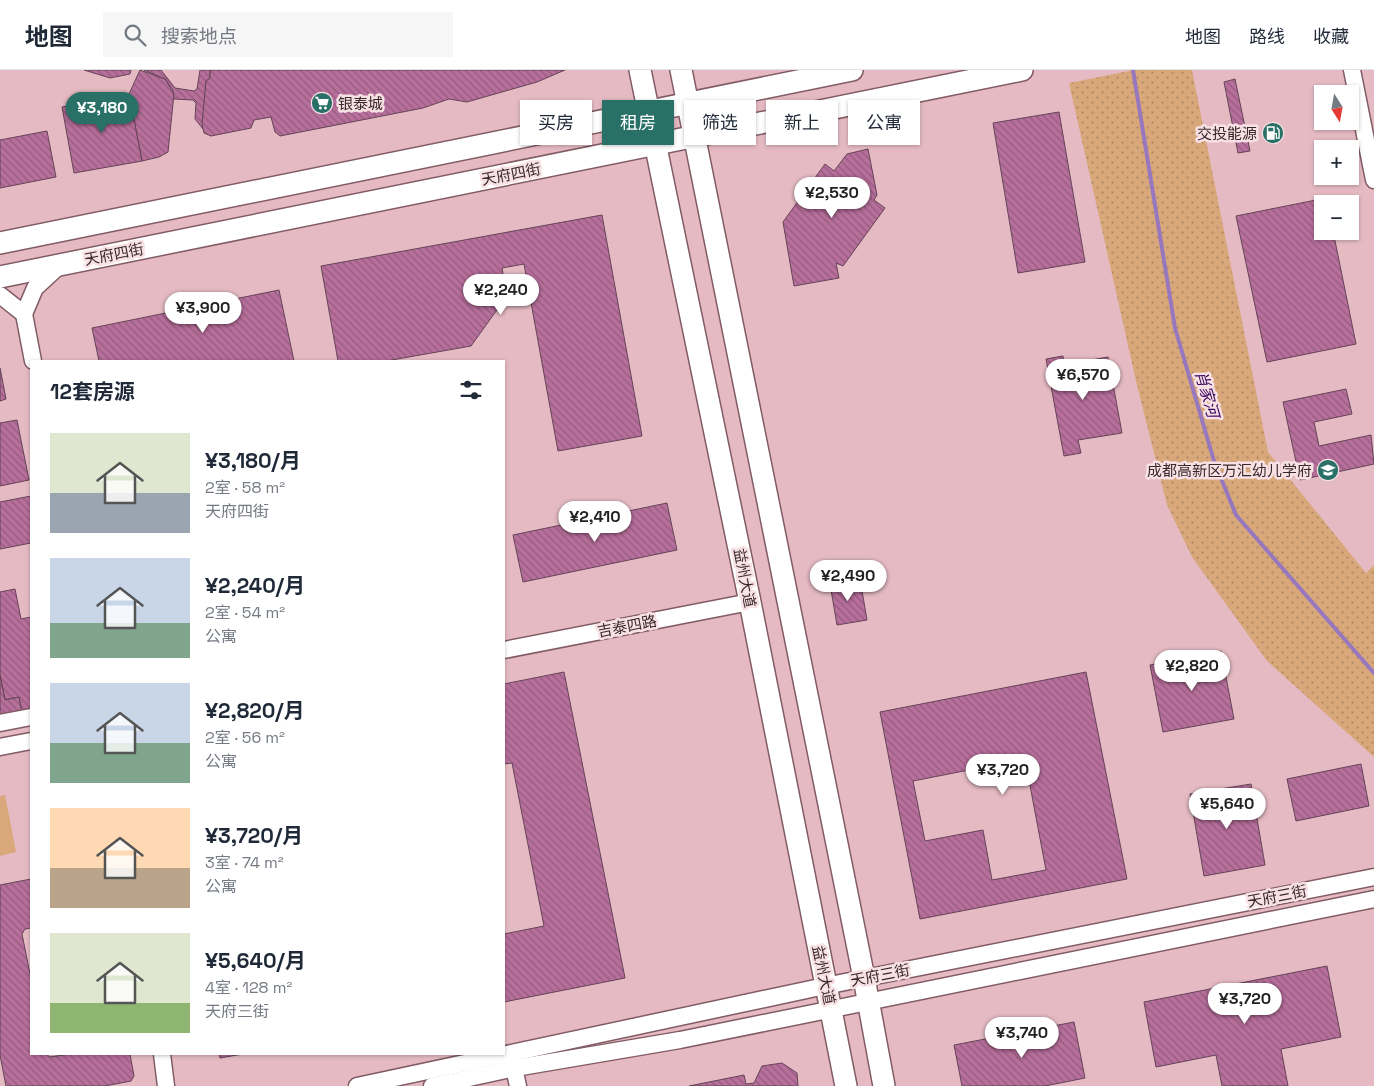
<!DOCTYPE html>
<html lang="zh">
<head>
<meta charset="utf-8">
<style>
	:root { --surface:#fff; --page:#f6f6f7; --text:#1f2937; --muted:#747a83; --line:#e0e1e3; --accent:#297067 }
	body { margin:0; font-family:"Space Grotesk","Noto Sans SC",sans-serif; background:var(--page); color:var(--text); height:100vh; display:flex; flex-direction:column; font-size:19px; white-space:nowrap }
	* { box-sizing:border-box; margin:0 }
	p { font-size:16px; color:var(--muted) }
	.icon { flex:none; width:28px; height:28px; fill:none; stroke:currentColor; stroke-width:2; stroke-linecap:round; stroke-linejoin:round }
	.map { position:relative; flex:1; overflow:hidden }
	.details { position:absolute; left:30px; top:290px; width:475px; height:695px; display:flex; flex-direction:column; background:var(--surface); border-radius:0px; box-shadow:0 1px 4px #0004 }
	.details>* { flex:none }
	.banner { position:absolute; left:520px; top:30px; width:475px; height:45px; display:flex; gap:10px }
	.needle { width:32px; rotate:169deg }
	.buttons { position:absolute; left:1314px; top:15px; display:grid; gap:10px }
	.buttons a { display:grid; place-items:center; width:45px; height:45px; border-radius:0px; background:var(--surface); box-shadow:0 1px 4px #0004; font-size:25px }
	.price { position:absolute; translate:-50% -42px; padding:0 11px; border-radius:18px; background:#fff; color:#222; font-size:16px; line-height:32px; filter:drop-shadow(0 1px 2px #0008) }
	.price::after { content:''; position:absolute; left:50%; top:30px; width:15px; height:11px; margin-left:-8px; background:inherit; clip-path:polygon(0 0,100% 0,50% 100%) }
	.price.selected { background:var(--accent); color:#fff }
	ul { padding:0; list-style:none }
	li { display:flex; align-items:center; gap:15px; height:125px; padding:0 20px }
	li span { display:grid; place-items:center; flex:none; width:140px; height:100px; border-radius:0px; color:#555 }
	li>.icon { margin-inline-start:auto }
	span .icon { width:60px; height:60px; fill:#fffc; stroke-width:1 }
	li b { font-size:21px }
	h2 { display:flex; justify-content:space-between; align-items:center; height:60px; padding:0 20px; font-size:21px }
	.tag { padding:0 18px; border-radius:0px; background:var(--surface); box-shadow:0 1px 4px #0004; font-size:18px; line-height:45px }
	.tag.selected { background:var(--accent); color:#fff }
	header { display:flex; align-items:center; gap:30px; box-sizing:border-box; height:70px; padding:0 25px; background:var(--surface); border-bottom:1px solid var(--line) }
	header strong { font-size:24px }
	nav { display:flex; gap:28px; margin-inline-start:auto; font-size:18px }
	.search { width:350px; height:45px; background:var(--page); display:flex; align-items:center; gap:12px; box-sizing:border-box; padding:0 18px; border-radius:0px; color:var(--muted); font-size:19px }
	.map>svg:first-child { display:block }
	.grass { fill:#d8a87b }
	.park { fill:url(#park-dots) }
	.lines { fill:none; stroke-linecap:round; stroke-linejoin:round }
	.stream { stroke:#9778be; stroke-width:4 }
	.building { fill:url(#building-back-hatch); stroke:#644457; fill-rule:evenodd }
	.minor-casing { stroke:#825c65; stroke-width:19 }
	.major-casing { stroke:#825c65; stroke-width:24 }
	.minor { stroke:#fff; stroke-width:16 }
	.major { stroke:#fff; stroke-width:21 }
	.labels { text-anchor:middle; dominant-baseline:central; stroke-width:5; stroke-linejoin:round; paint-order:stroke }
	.poi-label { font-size:15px; fill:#38272b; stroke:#f7e1e5; text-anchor:end }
	.street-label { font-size:15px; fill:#38272b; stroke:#f7e1e5 }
	.water-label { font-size:16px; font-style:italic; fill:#3a0960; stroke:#f7e1e5 }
</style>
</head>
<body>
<header>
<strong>地图</strong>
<div class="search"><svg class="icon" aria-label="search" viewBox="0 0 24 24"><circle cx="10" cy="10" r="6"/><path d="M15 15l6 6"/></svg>搜索地点</div>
<nav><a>地图</a><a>路线</a><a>收藏</a></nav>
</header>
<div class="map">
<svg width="1374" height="1016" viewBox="0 0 1374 1016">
	<defs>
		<pattern id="park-dots" width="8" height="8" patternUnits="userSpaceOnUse" patternTransform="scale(1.25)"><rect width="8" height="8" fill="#d8a87b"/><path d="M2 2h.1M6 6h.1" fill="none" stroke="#b08965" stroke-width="1.8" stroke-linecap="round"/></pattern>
		<pattern id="building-back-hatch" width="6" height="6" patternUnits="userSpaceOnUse" patternTransform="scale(1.25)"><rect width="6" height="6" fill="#b76f9b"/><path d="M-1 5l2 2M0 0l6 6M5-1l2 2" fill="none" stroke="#965b7f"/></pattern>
	</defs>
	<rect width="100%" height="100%" fill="#e5bac3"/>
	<path class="grass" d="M5,725L16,782L0,786V726Z"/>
	<path class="park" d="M1134,0H1192L1268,382L1366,503L1374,495V687L1267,591L1192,487L1167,435L1136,311L1069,13Z"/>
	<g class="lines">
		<path class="stream" d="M1133,0L1175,258L1214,391L1236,445L1374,603"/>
	</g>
	<g class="building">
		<path d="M84,0H131L130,4L110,8Z"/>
		<path d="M140,0L165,9L174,24L168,82L159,87L142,91L129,24Z"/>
		<path d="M144,0H161L175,18L194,21L197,19L200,0H210V8L206,11L203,59L195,49L196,33L193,30L174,29L173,20L165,9Z"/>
		<path d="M210,0H565L537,12L467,32L449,29L423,38L280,66L275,62L271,47L254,50L251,58L211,66L204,63L202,54L206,11L210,8Z"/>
		<path d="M1235,9L1250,81L1238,83L1224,12Z"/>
		<path d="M129,24L142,91L74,103L62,37Z"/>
		<path d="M1059,42L1085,192L1018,203L993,53Z"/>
		<path d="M47,61L56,107L0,118V70Z"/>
		<path d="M868,79L877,125L874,130L885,138L843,196L836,193L839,208L794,216L783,152L825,94L834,101L847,84Z"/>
		<path d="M1326,128L1327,134H1322V161H1333L1356,274L1267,292L1236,146Z"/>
		<path d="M602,145L642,366L558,381L524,194L502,198L507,226L471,276L386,291H338L321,196Z"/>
		<path d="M279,220L294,291H99L92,258Z"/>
		<path d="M1063,286L1064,295L1108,287L1122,363L1078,370L1081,383L1064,386L1046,289Z"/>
		<path d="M0,298L6,329L0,331Z"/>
		<path d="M1346,319L1352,344L1314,352L1319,376L1371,365L1374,394L1300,410L1283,332Z"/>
		<path d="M17,350L29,410L0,416V353Z"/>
		<path d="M31,426V473L0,479V432Z"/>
		<path d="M667,433L677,480L523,512L513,465Z"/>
		<path d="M860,509L867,550L837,555L830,514Z"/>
		<path d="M15,519L21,549L31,547V641L22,643L19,627L5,630L0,605V522Z"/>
		<path d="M1221,581L1234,649L1163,662L1150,595Z"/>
		<path d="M564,602L625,908L504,932V864L544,856L512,693L504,694V614Z"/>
		<path d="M1086,602L1127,809L920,849L880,642ZM1025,689L1046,800L992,810L983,760L925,771L913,711Z"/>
		<path d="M0,605L5,630L19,627L22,643L0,647Z"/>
		<path d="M1361,694L1369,736L1296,751L1287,709Z"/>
		<path d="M1251,714L1265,795L1204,806L1190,724Z"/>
		<path d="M31,809V858L25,859L22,864L31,909V984H46L50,987L70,984H130L134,1006L131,1011L105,1016H6L0,985V815Z"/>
		<path d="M1327,896L1341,967L1281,979L1288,1016H1222L1216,985L1156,997L1144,932Z"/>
		<path d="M1074,952L1085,1008L1045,1016H962L954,975Z"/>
		<path d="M219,984H243L220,988Z"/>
		<path d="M782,993L797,1003L798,1016H689L744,1005L746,1014L754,1013L762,996Z"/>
	</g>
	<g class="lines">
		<g class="minor-casing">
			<g id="minor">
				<path d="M1352,0L1374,110"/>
				<path d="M0,225L24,244L35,218L60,195"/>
				<path d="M24,244L33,291"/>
				<path d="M504,580L750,532"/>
				<path d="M0,653L31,647"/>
				<path d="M0,677L31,671"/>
				<path d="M162,984L166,1016"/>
				<path d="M512,989L518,1016"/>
				<path d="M357,1016L825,916L1374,807"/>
				<path d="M432,1016L515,998L680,970L1374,829"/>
			</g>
		</g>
		<g class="major-casing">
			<g id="major">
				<path d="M640,0L750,532L846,1016"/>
				<path d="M681,0L864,908L884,1016"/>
				<path d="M0,173L852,0"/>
				<path d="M0,207L1022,0"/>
			</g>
		</g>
		<use href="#minor" class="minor"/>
		<use href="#major" class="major"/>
	</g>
	<defs>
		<g id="supermarket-disc" transform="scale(1.125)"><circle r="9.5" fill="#297067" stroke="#f7e1e5"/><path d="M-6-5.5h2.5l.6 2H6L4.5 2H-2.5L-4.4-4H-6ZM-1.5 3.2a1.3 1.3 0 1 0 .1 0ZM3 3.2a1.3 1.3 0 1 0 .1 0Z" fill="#fff"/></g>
		<g id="fuel-disc" transform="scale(1.125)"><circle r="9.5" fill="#297067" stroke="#f7e1e5"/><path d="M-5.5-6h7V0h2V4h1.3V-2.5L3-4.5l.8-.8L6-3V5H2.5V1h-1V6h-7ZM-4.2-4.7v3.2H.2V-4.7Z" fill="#fff"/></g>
		<g id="school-disc" transform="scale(1.125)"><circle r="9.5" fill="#297067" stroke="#f7e1e5"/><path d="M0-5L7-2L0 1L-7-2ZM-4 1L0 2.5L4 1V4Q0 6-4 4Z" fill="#fff"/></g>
	</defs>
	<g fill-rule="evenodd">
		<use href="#supermarket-disc" x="322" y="33"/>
		<use href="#fuel-disc" x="1273" y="63"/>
		<use href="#school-disc" x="1328" y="400"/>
	</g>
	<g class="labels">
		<g class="poi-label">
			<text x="338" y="33" text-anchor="start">银泰城</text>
			<text x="1257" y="63">交投能源</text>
			<text x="1312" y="400">成都高新区万汇幼儿学府</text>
		</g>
		<g class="street-label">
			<text transform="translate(511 104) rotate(-11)">天府四街</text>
			<text transform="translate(114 184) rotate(-11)">天府四街</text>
			<text transform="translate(745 508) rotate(79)">益州大道</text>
			<text transform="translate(627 556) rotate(-11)">吉泰四路</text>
			<text transform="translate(1277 826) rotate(-11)">天府三街</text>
			<text transform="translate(824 905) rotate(78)">益州大道</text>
			<text transform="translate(880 905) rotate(-11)">天府三街</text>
		</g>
		<g class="water-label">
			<text transform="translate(1207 324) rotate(74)">肖家河</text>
		</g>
	</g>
</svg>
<div class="buttons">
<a><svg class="needle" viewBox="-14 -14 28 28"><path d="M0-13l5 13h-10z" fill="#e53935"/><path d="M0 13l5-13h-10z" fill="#747a83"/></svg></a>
<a>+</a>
<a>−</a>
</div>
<b class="price selected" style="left:102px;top:64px">¥3,180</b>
<b class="price" style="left:832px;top:149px">¥2,530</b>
<b class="price" style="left:501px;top:246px">¥2,240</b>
<b class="price" style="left:203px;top:264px">¥3,900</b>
<b class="price" style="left:1083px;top:331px">¥6,570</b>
<b class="price" style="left:595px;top:473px">¥2,410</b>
<b class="price" style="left:848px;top:532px">¥2,490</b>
<b class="price" style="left:1192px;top:622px">¥2,820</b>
<b class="price" style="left:1003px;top:726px">¥3,720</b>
<b class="price" style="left:1227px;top:760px">¥5,640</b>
<b class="price" style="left:1245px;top:955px">¥3,720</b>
<b class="price" style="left:1022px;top:989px">¥3,740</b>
<div class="banner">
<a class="tag">买房</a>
<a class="tag selected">租房</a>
<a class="tag">筛选</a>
<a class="tag">新上</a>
<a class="tag">公寓</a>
</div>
<section class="details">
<h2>12套房源<svg class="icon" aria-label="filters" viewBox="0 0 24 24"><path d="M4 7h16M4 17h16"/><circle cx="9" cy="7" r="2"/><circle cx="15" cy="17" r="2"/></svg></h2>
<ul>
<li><span style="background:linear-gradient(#dfe7d0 60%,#9aa5b1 0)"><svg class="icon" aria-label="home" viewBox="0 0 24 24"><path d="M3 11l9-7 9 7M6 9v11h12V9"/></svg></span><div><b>¥3,180/月</b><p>2室 · 58 m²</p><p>天府四街</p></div></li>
<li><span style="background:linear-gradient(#c9d6e8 65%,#7fa58c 0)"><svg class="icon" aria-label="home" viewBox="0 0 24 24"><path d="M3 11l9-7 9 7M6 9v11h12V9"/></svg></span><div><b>¥2,240/月</b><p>2室 · 54 m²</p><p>公寓</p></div></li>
<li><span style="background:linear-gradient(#c9d6e8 60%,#7fa58c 0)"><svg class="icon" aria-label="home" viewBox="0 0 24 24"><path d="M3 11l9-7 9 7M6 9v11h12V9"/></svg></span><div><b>¥2,820/月</b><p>2室 · 56 m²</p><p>公寓</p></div></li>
<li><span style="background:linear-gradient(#ffd9b3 60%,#b9a48a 0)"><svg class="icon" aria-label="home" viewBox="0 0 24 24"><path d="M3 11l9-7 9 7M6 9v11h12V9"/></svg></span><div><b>¥3,720/月</b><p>3室 · 74 m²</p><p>公寓</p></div></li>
<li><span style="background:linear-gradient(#dfe7d0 70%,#8fb573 0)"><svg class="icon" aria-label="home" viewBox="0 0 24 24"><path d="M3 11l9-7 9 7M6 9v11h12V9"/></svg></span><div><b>¥5,640/月</b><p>4室 · 128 m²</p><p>天府三街</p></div></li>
</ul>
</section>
</div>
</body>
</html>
